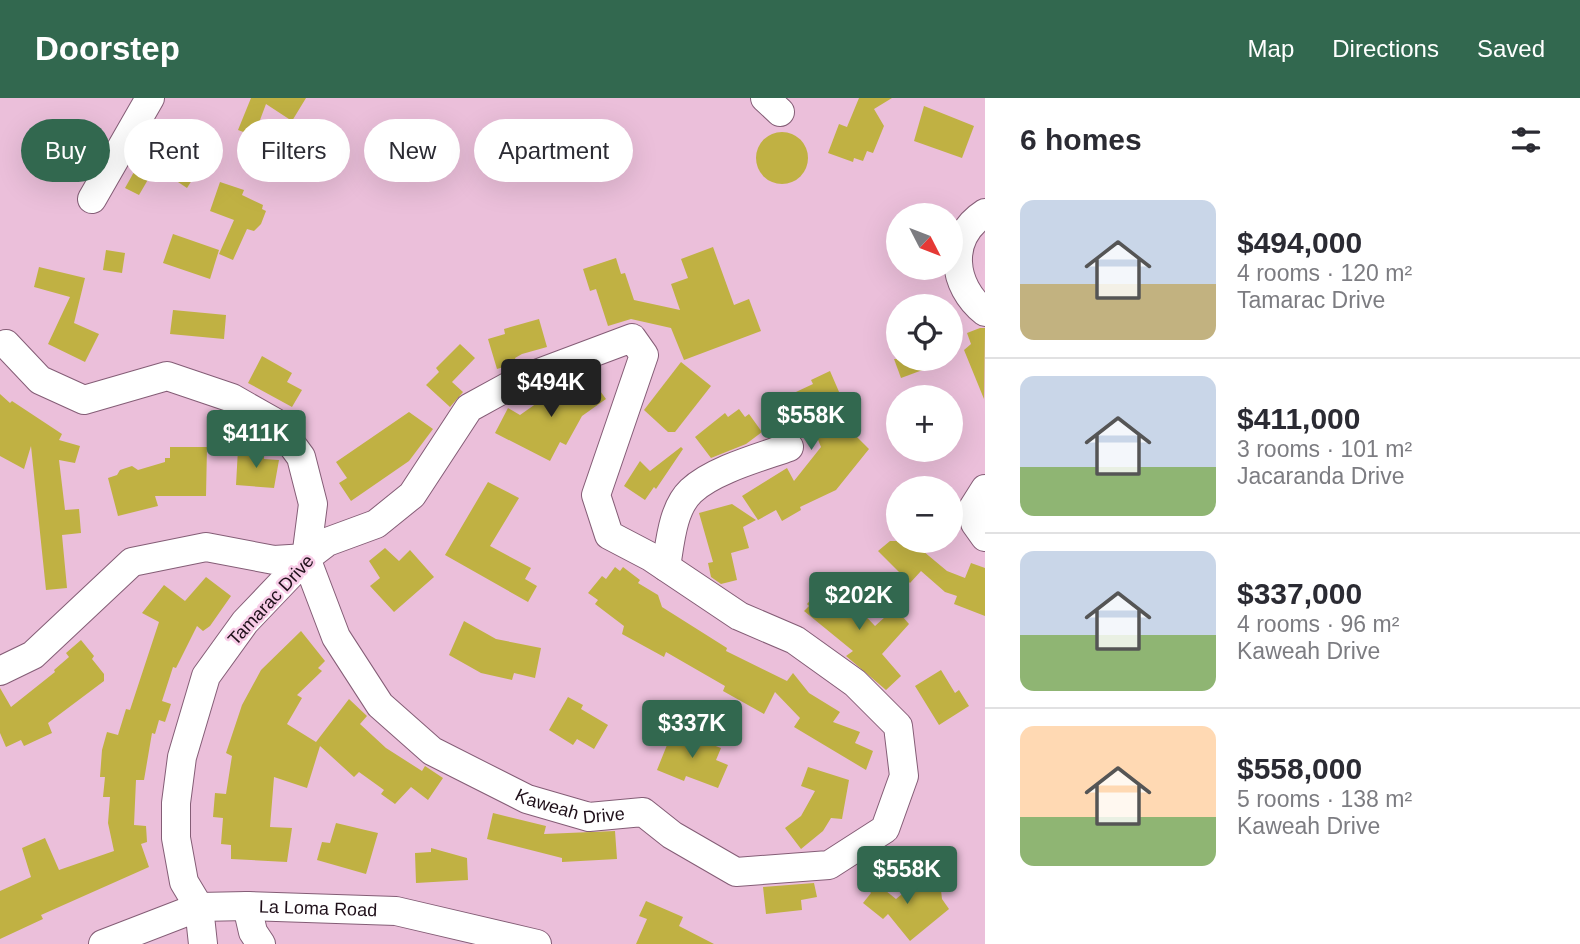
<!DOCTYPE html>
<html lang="en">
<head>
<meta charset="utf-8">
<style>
	:root { --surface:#fff; --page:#f7f7f7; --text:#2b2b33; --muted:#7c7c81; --line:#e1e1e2; --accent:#32684f }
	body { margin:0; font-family:Helvetica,sans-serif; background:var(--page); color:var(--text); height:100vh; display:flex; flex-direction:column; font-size:26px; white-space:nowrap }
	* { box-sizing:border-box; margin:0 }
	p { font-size:23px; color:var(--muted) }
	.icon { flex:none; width:38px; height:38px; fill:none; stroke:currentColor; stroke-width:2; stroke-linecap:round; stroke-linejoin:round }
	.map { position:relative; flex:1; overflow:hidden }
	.drawer { display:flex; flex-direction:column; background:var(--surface); width:595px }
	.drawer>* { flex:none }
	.top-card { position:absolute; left:21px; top:21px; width:665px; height:63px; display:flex; gap:14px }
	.needle { width:46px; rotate:132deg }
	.controls { position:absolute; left:886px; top:105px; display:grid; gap:14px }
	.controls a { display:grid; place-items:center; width:77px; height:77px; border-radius:50%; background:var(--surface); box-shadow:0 7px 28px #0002; font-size:35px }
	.price { position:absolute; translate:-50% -60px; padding:0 16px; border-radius:7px; background:var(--accent); color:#fff; font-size:23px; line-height:46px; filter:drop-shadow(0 2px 4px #0008) }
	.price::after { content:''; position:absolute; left:50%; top:42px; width:21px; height:16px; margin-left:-10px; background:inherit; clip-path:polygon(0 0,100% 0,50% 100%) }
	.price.current { background:#222; color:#fff }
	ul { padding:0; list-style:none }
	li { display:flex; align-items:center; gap:21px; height:175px; padding:0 35px }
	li+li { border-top:2px solid var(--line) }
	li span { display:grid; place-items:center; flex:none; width:196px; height:140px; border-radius:14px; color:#555 }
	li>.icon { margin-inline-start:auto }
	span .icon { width:84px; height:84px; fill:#fffc; stroke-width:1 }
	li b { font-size:30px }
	h2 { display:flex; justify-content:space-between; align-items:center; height:84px; padding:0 35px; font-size:30px }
	.pill { padding:0 24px; border-radius:32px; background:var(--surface); box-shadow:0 7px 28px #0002; font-size:24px; line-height:63px }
	.pill.current { background:var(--accent); color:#fff }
	header { display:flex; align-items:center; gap:42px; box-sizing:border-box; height:98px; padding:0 35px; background:var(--accent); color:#fff }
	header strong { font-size:33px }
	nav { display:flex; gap:38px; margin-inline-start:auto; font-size:24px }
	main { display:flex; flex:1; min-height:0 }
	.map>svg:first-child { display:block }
	.building { fill:#c0b143 }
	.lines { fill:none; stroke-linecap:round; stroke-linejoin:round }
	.minor-casing { stroke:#845d76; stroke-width:30 }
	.minor { stroke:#fff; stroke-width:28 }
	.labels { text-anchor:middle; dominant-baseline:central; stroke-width:5; stroke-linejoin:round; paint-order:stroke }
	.street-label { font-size:18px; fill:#1f101a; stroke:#f8cce7 }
</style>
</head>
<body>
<header>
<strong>Doorstep</strong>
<nav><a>Map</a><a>Directions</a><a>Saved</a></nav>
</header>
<main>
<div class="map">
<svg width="985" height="846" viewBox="0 0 985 846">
	<rect width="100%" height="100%" fill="#ebbfda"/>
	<g class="building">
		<path d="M251,0H306L292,23L266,6L254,38L238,32Z"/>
		<path d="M859,0H892L874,11L884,28L873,55L867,53L863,63L854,60L853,64L828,55L839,26L847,29Z"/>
		<path d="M924,8L974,28L962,60L914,43Z"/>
		<circle cx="782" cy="60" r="26"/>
		<path d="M184,55L202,66L187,90L169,78Z"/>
		<path d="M139,65L153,73L139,97L125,90Z"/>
		<path d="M220,84L244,92L242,97L263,107L262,111L266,113L261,126L254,133L247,131L233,162L219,156L234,122L210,113Z"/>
		<path d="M173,136L219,152L210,181L163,165Z"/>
		<path d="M713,149L734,207L749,201L761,233L684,262L671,230L631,221L608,228L596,191L590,193L583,171L616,160L621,176L625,175L634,202L680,212L671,186L688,180L681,161Z"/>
		<path d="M106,152L125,155L122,175L103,172Z"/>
		<path d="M39,169L85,180L74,225L99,236L85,264L48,246L70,199L34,189Z"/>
		<path d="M173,212L226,217L224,241L170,236Z"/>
		<path d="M539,221L547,249L522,256L515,260L517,265L497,271L488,241L505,236L504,231Z"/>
		<path d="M980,230H985L984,301L964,252L971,246L967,235Z"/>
		<path d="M460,246L475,260L452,284L463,294L450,309L426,287L439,274L436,270Z"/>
		<path d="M262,258L292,275L287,284L302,292L292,309L248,285Z"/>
		<path d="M894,261H947V263L901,280Z"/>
		<path d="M681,264L711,288L675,334H668L644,312Z"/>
		<path d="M830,273L846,310L834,315L858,334L855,337L869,351L836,392L800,409L801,412L782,423L776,412L758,422L742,398L787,370L794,383L821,349L814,332L775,321L781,301L813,286L811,282Z"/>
		<path d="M589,278L606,301L582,318L566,347L560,344L550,363L495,335L508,310L520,317L557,291L561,297Z"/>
		<path d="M0,296L10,305L12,303L62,336L59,342L80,348L75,365L59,362L65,412L79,411L81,435L62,437L67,490L46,492L31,348L24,371L0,358Z"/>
		<path d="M739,311L745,319L749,316L762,334L746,346L711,360L695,339L725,315L728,319Z"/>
		<path d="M409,314L433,331L409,363L351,403L339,385L347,380L336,364Z"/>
		<path d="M170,349H207L206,398H155L158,408L118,418L108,380L117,377L120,372L132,368L138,372L165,364V360H170Z"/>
		<path d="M681,349L683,351L656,391L654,389L645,402L624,388L640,363L650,373Z"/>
		<path d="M238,351L264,354V361L279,362L274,390L236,387Z"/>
		<path d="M488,384L519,400L490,448L531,470L525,481L537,488L528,504L445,457Z"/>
		<path d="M732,406L756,422L743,429L749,450L731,455L737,482L721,486L711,479L708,465L713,464L699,415Z"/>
		<path d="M890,443H911L947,473L965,480L971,465L985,470V518L954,506L957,498L945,494L921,473L910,485L878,453Z"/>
		<path d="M385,450L399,463L410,452L434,479L394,514L370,488L380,480L369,463Z"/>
		<path d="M615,469L620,473L623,469L640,482L638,485L658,497L662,509L727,550L726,553L787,583L793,575L809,595L840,614L833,624L860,634L855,645L873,653L866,672L794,629L800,620L775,594L764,616L723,593L725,588L666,554L664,559L622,536L624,528L595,506L598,502L588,495L602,478L606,481Z"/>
		<path d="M206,479L231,498L210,528L203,533L197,528L176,570L173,569L162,603L171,606L165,624L159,622L155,636L152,635L144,682H136L134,727L146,728L147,744L141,746L149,769L41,817L43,821L0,841V793L31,779L22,750L45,740L59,772L114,753L108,725L110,699H103L105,679H100L102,652L107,634L118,637L126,611L130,612L159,524L142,515L164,487L185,503Z"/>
		<path d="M830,481L875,528L895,510L909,526L882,556L901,578L886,592L846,558L853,553L804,513L809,508L807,506Z"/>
		<path d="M464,523L496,541L541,550L535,580L514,575L512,582L481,575L449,557Z"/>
		<path d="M301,533L325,563L318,570L322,573L297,597L302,600L287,626L316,644L349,601L367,618L360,626L386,650L422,673L425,668L443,680L428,702L411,689L395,706L381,696L384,692L359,674L354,679L320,648L307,690L274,679L270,729L292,730L287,764L231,761V747L221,746L223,720L213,719L215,695L226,696L232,658L226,655L242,607L261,572Z"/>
		<path d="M81,542L94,558L92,561L104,576V583L48,625L52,635L24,648L21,642L6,649L0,635V590L11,609L55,574L54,572L69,559L66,555Z"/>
		<path d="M941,572L955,595L959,592L969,608L939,627L915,588Z"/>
		<path d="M568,599L583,607L581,611L608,627L594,651L577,641L573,647L549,632Z"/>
		<path d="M673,632L721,650L716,662L728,667L718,690L686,678L684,683L657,672Z"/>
		<path d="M808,669L849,682L842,721L831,720L823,733L801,751L785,730L801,718L815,693L801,688Z"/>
		<path d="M493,715L546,728L544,736L615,733L617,761L562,764V760L487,741Z"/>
		<path d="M336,725L378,735L366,776L317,762L322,744L330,745Z"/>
		<path d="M431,750L467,760L468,782L416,785L415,755L431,754Z"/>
		<path d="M865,776L896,801L923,779L932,789L941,792L942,801L949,811L910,843L888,816L883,821L863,805L871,795L860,781Z"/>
		<path d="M814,785L817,799L801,802L802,812L766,816L763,789Z"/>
		<path d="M646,803L683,819L679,828L714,846H636L647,821L639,818Z"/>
	</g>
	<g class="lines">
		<g class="minor-casing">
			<g id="minor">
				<path d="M765,0L780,14"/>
				<path d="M92,101L150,0"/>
				<path d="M985,115C946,140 952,188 985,214"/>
				<path d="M6,246L40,282L84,302L167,278L232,300L276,325L301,359L313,406L306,460"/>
				<path d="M985,391L973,410L975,425L985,439"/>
				<path d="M666,469C670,446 672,411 691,393C713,372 761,359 789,349"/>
				<path id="s1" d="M0,573L33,557L132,464L206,449L274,462L306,460L336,539L380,607L432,653L527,701L589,719L643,714L672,737L736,774L829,767L885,731L904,678L898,628L855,585L795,542L739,518L651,459L609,437L596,397L644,257L632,240L520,282L469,310L412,397L376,426L327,444L306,460L245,524L206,578L182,659L176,705V740L184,784L199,809L203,846"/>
				<path d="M247,808L253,834L261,846"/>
				<path id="s2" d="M103,846L199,809L247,808L396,813L537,846"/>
			</g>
		</g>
		<use href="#minor" class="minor"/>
	</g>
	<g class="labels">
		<g class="street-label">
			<text transform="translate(271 502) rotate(-47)">Tamarac Drive</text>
			<text stroke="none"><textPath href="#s1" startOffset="735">Kaweah Drive</textPath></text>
			<text stroke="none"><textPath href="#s2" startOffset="222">La Loma Road</textPath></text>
		</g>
	</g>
</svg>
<div class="controls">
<a><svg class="needle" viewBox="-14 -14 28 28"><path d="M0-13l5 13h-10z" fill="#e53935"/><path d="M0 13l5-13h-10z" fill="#7c7c81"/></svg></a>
<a><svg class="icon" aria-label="locate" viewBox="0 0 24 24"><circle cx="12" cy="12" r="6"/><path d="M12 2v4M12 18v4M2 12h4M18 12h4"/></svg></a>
<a>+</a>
<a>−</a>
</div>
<b class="price current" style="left:551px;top:321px">$494K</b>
<b class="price" style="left:811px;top:354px">$558K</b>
<b class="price" style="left:256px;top:372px">$411K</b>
<b class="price" style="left:859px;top:534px">$202K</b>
<b class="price" style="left:692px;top:662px">$337K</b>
<b class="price" style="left:907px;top:808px">$558K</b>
<div class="top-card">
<a class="pill current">Buy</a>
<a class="pill">Rent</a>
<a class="pill">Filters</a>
<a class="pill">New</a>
<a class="pill">Apartment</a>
</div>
</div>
<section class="drawer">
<h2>6 homes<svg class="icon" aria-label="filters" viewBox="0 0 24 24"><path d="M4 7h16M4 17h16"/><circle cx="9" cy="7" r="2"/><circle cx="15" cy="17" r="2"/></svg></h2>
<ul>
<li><span style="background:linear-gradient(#c9d6e8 60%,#c2b280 0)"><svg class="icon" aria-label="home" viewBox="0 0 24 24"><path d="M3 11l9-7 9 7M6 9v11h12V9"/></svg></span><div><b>$494,000</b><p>4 rooms · 120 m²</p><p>Tamarac Drive</p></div></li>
<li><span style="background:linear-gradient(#c9d6e8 65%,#8fb573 0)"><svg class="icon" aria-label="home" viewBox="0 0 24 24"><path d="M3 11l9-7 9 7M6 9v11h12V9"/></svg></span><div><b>$411,000</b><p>3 rooms · 101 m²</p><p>Jacaranda Drive</p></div></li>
<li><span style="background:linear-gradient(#c9d6e8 60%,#8fb573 0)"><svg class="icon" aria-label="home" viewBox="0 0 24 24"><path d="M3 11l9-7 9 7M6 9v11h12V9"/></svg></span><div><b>$337,000</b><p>4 rooms · 96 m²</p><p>Kaweah Drive</p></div></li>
<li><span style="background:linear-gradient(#ffd9b3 65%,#8fb573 0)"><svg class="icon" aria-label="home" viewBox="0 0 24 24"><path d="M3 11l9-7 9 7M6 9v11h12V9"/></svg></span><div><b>$558,000</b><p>5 rooms · 138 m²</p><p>Kaweah Drive</p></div></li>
</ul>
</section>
</main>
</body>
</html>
